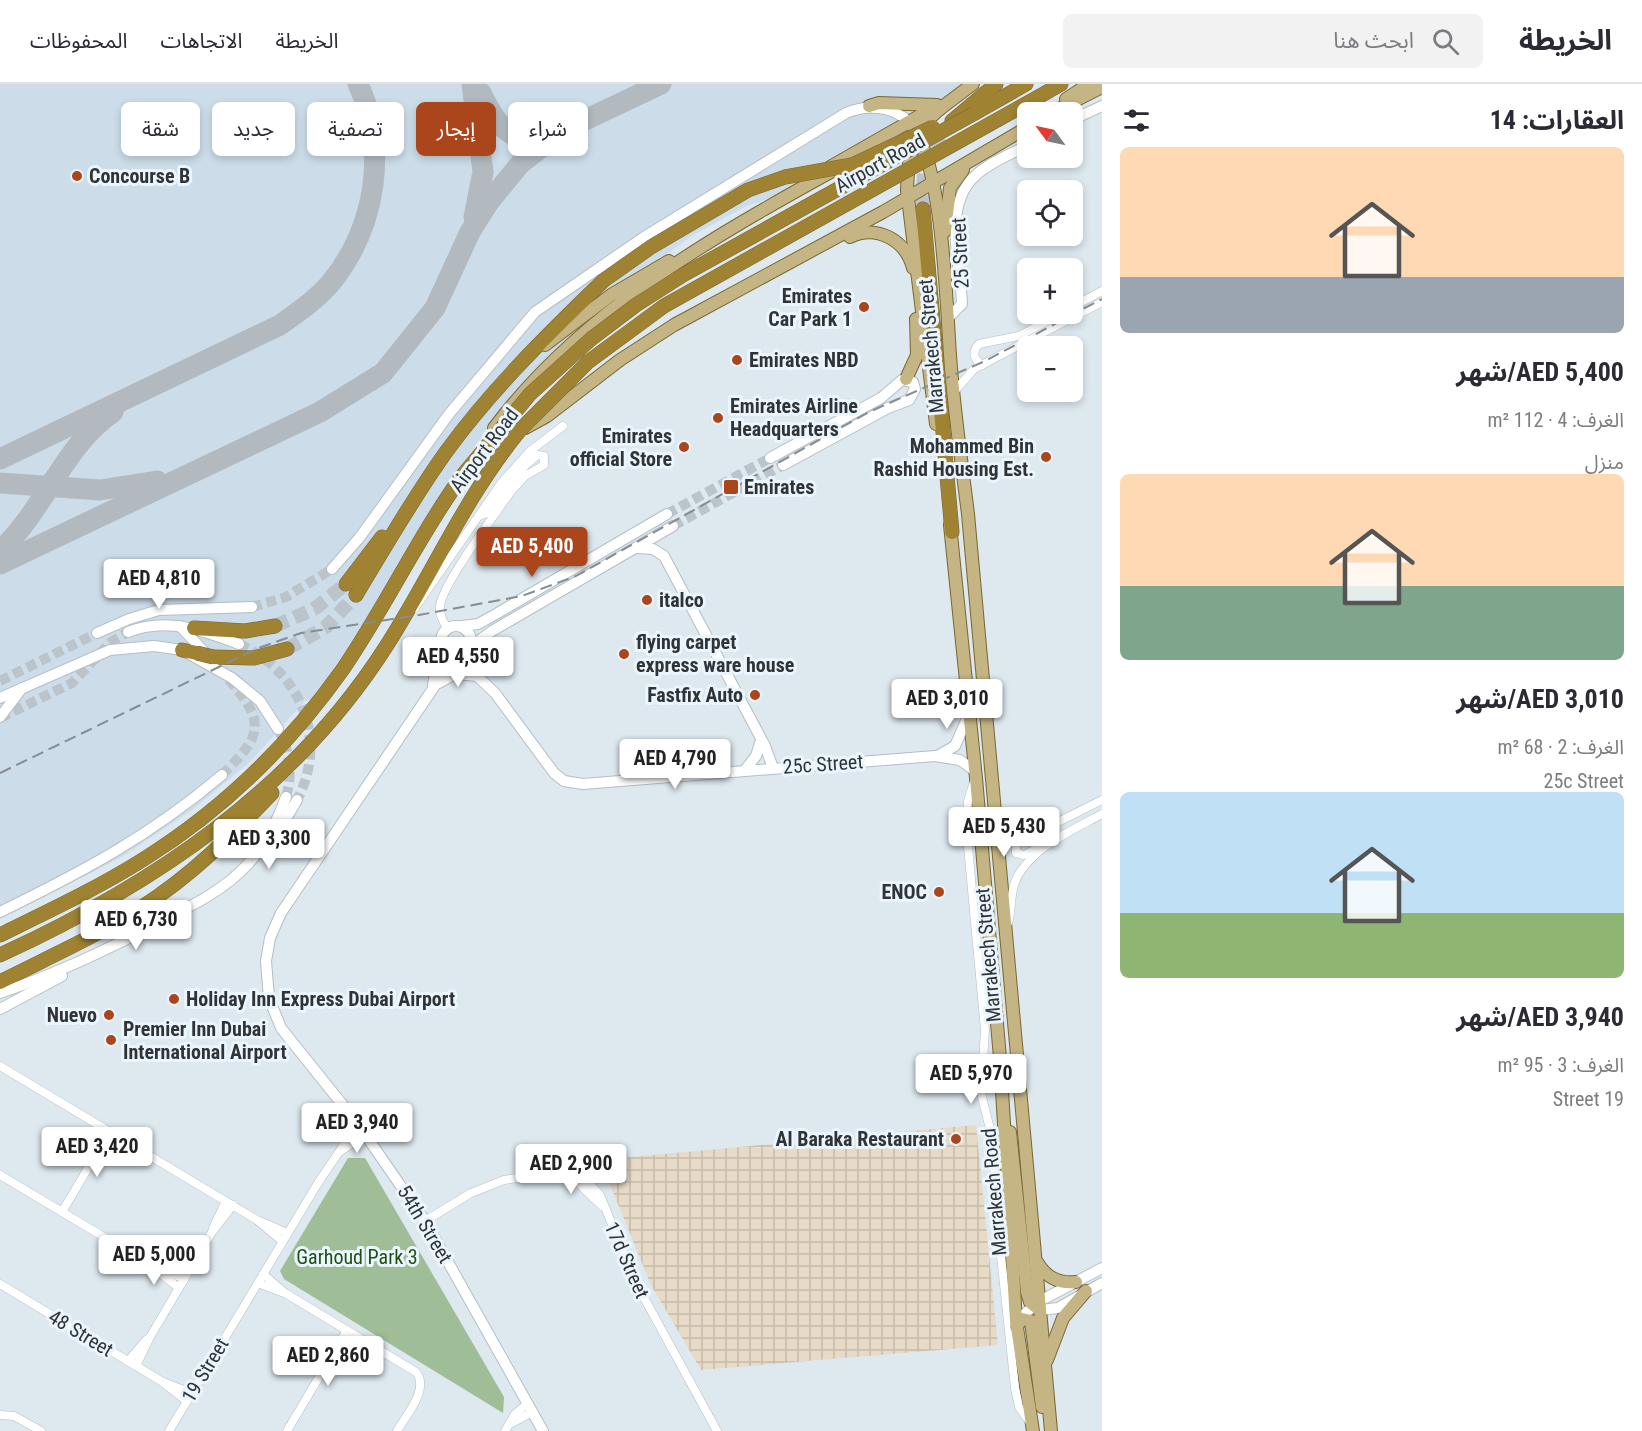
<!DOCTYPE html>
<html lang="ar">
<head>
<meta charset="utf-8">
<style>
	:root { --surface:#fff; --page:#f2f2f3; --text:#2b2b33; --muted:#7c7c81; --line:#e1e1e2; --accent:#ab451c }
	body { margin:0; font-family:"Roboto Condensed","Noto Sans Arabic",sans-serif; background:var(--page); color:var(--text); direction:rtl; height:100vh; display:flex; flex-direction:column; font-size:22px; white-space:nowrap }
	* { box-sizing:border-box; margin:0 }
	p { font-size:20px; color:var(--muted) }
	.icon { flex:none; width:33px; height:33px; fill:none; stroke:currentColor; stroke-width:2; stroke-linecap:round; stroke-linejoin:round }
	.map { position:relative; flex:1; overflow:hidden; direction:ltr }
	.details { display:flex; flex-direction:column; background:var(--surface); width:540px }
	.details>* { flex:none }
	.guide { position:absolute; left:18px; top:18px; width:570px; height:54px; direction:rtl; display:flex; gap:12px }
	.needle { width:39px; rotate:303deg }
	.fabs { position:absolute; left:1017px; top:18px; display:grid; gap:12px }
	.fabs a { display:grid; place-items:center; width:66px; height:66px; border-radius:9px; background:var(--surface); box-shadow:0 3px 9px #0003; font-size:30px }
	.price { position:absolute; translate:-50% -51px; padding:0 14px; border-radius:6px; background:#fff; color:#222; font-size:20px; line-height:39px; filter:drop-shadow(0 2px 3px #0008) }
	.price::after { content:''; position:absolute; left:50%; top:36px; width:18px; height:14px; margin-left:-9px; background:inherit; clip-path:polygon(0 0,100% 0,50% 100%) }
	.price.active { background:var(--accent); color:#fff }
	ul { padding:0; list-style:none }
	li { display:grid; align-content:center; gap:12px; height:318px; padding:0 18px }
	li span { display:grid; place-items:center; height:186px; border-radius:9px; color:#555 }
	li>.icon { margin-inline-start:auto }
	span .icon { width:108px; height:108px; fill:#fffc; stroke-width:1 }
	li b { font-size:26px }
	h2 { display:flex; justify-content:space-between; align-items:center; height:72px; padding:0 18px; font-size:26px }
	.tag { padding:0 21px; border-radius:9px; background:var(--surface); box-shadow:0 3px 9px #0003; font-size:21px; line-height:54px }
	.tag.active { background:var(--accent); color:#fff }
	header { display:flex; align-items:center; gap:36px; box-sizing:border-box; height:84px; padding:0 30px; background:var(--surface); border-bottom:2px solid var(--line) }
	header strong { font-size:28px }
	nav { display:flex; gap:33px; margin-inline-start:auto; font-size:21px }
	.search { width:420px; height:54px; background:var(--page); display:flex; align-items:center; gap:15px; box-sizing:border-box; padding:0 21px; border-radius:9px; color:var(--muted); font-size:22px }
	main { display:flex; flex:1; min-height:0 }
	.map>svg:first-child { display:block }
	.industrial { fill:url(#industrial-grid) }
	.built { fill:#ccdde9 }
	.park { fill:#9fbd97 }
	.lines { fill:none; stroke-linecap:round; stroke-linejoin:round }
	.taxiway { stroke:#b2bac0; stroke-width:21 }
	.secondary-tunnel { stroke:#bac4ca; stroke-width:10; stroke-dasharray:10 5; stroke-linecap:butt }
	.highway-tunnel { stroke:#bac4ca; stroke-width:14; stroke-dasharray:14 7; stroke-linecap:butt }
	.street-casing { stroke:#b4bec5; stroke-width:9 }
	.secondary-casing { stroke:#b4bec5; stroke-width:12 }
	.primary-casing { stroke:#786734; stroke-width:14 }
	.highway-casing { stroke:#786734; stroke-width:15 }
	.street { stroke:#fff; stroke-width:8 }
	.secondary { stroke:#fff; stroke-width:10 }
	.primary { stroke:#c5b584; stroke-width:12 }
	.highway { stroke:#9f8332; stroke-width:14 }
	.rail { stroke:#868d92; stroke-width:2; stroke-dasharray:12 6; stroke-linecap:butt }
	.highway-bridge-casing { stroke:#786734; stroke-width:15; stroke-linecap:butt }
	.highway-bridge { stroke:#9f8332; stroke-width:14 }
	.poi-dot { fill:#ab451c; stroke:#eaf5fd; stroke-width:2 }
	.labels { text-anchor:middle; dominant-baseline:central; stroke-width:6; stroke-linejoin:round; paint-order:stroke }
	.street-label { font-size:20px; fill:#303437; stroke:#eaf5fd }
	.poi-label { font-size:20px; font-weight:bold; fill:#303437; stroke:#eaf5fd; text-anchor:start }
	.park-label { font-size:20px; fill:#214f12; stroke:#eaf5fd }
</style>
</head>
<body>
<header>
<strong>الخريطة</strong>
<div class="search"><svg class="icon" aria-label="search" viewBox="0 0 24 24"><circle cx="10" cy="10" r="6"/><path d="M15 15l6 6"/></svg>ابحث هنا</div>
<nav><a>الخريطة</a><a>الاتجاهات</a><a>المحفوظات</a></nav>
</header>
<main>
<section class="details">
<h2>العقارات: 14<svg class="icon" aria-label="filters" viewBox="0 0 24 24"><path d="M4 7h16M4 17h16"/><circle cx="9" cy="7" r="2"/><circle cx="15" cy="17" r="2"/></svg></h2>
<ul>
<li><span style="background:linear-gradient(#ffd9b3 70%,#9aa5b1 0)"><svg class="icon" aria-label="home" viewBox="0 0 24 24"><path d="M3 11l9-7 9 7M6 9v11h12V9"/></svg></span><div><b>AED 5,400/شهر</b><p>الغرف: 4 · 112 m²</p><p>منزل</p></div></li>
<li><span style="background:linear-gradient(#ffd9b3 60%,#7fa58c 0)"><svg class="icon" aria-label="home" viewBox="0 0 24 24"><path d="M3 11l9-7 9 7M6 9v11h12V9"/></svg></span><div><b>AED 3,010/شهر</b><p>الغرف: 2 · 68 m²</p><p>25c Street</p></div></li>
<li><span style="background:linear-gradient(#bfe0f5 65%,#8fb573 0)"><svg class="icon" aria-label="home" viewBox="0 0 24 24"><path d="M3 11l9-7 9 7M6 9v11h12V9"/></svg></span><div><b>AED 3,940/شهر</b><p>الغرف: 3 · 95 m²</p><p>19 Street</p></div></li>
</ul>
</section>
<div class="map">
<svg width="1102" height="1347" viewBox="0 0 1102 1347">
	<defs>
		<pattern id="industrial-grid" width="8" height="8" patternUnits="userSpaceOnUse" patternTransform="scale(1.5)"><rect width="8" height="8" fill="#e7dac6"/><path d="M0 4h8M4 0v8" fill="none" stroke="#c6bcab"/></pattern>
	</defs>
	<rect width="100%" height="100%" fill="#dde8ef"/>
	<path class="industrial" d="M976,1041L998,1261L701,1286L651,1201L600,1076Z"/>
	<path class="built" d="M0,0H966L939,18L920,23L782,110L744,123L690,153L653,181L495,337L477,359L447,403L375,522L314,614L305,617L250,678L192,726L122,773L0,835Z"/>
	<path class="park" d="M348,1074H365L504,1313L503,1329L284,1195L280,1187Z"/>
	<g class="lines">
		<g class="taxiway">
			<path d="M472,0L483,88L474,133"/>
			<path d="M481,9C491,29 504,57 532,54C539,54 548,50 555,48"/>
			<path d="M0,375L280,241C298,228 319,214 333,196C376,141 388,64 358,0"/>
			<path d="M0,399L100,406L157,397"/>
			<path d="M0,467C44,427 63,362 113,328"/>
			<path d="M0,480L320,328L383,289L435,224L470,148L489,118L520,80L564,46L661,0"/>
		</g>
		<g class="secondary-tunnel">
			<path d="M667,430L770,374"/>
			<path d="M673,442L783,381"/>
			<path d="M252,523L286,513L332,485"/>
			<path d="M239,560C301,588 329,655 297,716"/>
			<path d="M0,597L97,549"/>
			<path d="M0,634L72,599L111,558L128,548"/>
			<path d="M278,645C290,668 293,688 286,713"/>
			<path d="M222,691C261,652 268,640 228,595"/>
		</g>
		<g class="highway-tunnel">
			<path d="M923,125C921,97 926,67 945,45"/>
			<path d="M275,542L314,525L346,500"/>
			<path d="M287,565L326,543L356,511"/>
		</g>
		<g class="street-casing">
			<g id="street">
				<path d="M1072,223L1102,207"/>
				<path d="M982,281C973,275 972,267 979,260L1019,252L1061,230"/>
				<path d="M953,309L974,285L1102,218"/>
				<path d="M415,524L502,398L530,367L563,342"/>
				<path d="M447,544C443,537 439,530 440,522C442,500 497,428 512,406L525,392L544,381V372L537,371L514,392L487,429L479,432"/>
				<path d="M974,698L968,717L966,741L985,946L981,1009L992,1053L999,1153L1015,1304L1019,1323L1031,1340"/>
				<path d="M996,737L1017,751H1032L1102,716"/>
				<path d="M1027,756L1016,758V769L1024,771L1042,762"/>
				<path d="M1008,839C1012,825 1010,811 1015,798C1028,765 1073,746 1102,730"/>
				<path d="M0,982L257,1136L287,1149"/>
				<path d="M341,1067L365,1050"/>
				<path d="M0,1091L146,1178L184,1195"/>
				<path d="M553,1091L578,1099L602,1122"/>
				<path d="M62,1128L110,1047"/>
				<path d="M258,1137L282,1157"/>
				<path d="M425,1137L471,1109L504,1096L557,1088L584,1094L600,1111L636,1199L717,1347"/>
				<path d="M213,1144L226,1117"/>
				<path d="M150,1181L179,1204"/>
				<path d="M263,1190L285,1209L416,1288C430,1305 406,1331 397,1347"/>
				<path d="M258,1199L284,1209"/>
				<path d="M0,1200L161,1297L187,1317"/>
				<path d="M128,1277L146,1256"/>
				<path d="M136,1282L150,1253L212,1148L233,1121"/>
				<path d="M163,1298L191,1309"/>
				<path d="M0,1331L14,1332L41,1347"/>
				<path d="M512,1339L532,1328"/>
				<path d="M169,1347L318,1099L358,1040"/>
				<path d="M287,1347L347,1246"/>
				<path d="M505,1347L515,1330L527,1320"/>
			</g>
		</g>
		<g class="secondary-casing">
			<g id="secondary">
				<path d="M1072,36L1102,22"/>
				<path d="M948,234L962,220C961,180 941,122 976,91C990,78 1011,70 1028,61"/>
				<path d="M770,374L881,314L902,296L913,298L915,305L909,316L888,324L783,381"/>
				<path d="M638,464L653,465L664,472L765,662L773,684"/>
				<path d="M332,485L360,453L449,330L535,228L644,153L846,29C866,20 893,22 909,38"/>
				<circle cx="456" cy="557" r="15"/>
				<path d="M180,542L209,573"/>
				<path d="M462,542L478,540L496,530L667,430"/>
				<path d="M128,548C167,533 202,546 239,560"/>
				<path d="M97,549L129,535L159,526L252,523"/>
				<path d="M470,563L492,547L673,442"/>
				<path d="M455,572L281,829L270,854L266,877L269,914L281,944L358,1040L425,1137L543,1347"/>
				<path d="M456,572L495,609L554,689L564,697L583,700L935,672L960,676L975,687"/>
				<path d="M439,599L455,590L478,592"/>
				<path d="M433,601L440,559"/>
				<path d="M0,614L110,566L154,562L182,566L232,594L260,617L278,645"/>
				<path d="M0,633L22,604"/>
				<path d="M939,671L955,662L969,630"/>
				<path d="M745,686L756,672L761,656"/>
				<path d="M273,757L297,716"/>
				<path d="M0,828C84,787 150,752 222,691"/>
				<path d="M0,909C56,890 107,866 160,838C191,822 223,807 247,781C266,761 277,738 286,713"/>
				<path d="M0,925L62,892"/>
				<path d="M1040,1226L1058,1224L1102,1199"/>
				<path d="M1016,1237L1040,1217L1102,1184"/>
			</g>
		</g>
		<g class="primary-casing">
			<g id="primary">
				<path d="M1066,15L1089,0"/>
				<path d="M869,22L879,19L937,21"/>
				<path d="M1053,28L1102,3"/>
				<path d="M909,38C945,78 946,229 951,284C955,333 962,382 968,430L1051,1347"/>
				<path d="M830,83L935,23"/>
				<path d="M945,147L950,104L963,86"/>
				<path d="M850,153C876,140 906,156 913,184"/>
				<path d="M545,261L611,211L669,177"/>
				<path d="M906,295L917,271L916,235"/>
				<path d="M936,340L907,106C909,42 925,36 973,0"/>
				<path d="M494,344C581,228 709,155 834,86"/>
				<path d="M525,344L547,332L620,276L674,241L883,128L1028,43"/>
				<path d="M950,441L976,694L1000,974L1016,1237L1033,1347"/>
				<path d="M1010,1048L1027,1208L1030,1218L1040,1226"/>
				<path d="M1037,1178C1046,1193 1058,1200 1076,1198"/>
				<path d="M1016,1243L1022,1235L1031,1237L1042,1323"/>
				<path d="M1047,1276L1063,1234L1086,1207"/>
			</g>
		</g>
		<g class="highway-casing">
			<g id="highway">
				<path d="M1040,12L1061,0"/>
				<path d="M975,29L1026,0"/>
				<path d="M952,37L996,0"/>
				<path d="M923,125L952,448"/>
				<path d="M346,500L382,453"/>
				<path d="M356,511C385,463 413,414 446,368C491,306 548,250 603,197"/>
				<path d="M194,544L245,547L275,542"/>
				<path d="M182,566L197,569"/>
				<path d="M213,573L254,574L287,565"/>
				<path d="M0,851C49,827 98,804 144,775C222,726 290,660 343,585C386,522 418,453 462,392"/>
				<path d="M0,871C153,801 295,706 387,561C433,489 466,411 521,345"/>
				<path d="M0,898C47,874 97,852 142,823C191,792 232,751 272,709"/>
			</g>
		</g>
		<use href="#street" class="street"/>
		<use href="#secondary" class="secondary"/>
		<use href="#primary" class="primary"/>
		<use href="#highway" class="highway"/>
		<path class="rail" d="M0,689L256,565L301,549L419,531L522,512L576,492L869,328L985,277L1102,215"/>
		<g class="highway-bridge-casing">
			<g id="highway-bridge">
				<path d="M603,197L651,163L748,106L785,93L852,81L933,43"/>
				<path d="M521,345L588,278L664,222L1040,12"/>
				<path d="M462,392L530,310L591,255L636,221L683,191L975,29"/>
				<path d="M197,569L213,573"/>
			</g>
		</g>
		<use href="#highway-bridge" class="highway-bridge"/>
	</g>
	<g class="poi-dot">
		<circle cx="77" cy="92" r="6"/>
		<circle cx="864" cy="223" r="6"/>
		<circle cx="737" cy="276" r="6"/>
		<circle cx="718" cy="334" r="6"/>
		<circle cx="684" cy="363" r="6"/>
		<circle cx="1046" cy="373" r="6"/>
		<rect x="723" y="395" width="16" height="16" rx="3"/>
		<circle cx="647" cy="516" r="6"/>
		<circle cx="624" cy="570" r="6"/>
		<circle cx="755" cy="611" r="6"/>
		<circle cx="939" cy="808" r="6"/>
		<circle cx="174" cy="915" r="6"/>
		<circle cx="109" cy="931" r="6"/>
		<circle cx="111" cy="956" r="6"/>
		<circle cx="956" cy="1055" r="6"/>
	</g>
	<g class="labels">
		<g class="street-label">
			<text transform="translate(880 79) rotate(-29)">Airport Road</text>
			<text transform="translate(960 169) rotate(-93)">25 Street</text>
			<text transform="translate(931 262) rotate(-95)">Marrakech Street</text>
			<text transform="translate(484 366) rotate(-53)">Airport Road</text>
			<text transform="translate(823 680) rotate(-4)">25c Street</text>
			<text transform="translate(988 871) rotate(-95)">Marrakech Street</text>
			<text transform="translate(994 1108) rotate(-95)">Marrakech Road</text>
			<text transform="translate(425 1140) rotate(59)">54th Street</text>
			<text transform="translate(627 1176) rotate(66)">17d Street</text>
			<text transform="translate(81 1249) rotate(31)">48 Street</text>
			<text transform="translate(205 1286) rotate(-59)">19 Street</text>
		</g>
		<g class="poi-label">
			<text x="89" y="92">Concourse B</text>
			<text x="852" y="212" text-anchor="end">Emirates<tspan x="852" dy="23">Car Park 1</tspan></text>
			<text x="749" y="276">Emirates NBD</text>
			<text x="730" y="322">Emirates Airline<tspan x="730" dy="23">Headquarters</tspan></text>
			<text x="672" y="352" text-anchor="end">Emirates<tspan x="672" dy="23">official Store</tspan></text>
			<text x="1034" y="362" text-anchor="end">Mohammed Bin<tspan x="1034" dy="23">Rashid Housing Est.</tspan></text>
			<text x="744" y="403">Emirates</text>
			<text x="659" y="516">italco</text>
			<text x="636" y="558">flying carpet<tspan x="636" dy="23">express ware house</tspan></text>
			<text x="743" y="611" text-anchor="end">Fastfix Auto</text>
			<text x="927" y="808" text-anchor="end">ENOC</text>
			<text x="186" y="915">Holiday Inn Express Dubai Airport</text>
			<text x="97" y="931" text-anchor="end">Nuevo</text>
			<text x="123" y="945">Premier Inn Dubai<tspan x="123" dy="23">International Airport</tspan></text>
			<text x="944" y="1055" text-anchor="end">Al Baraka Restaurant</text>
		</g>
		<g class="park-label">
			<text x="357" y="1173">Garhoud Park 3</text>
		</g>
	</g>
</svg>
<div class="fabs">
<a><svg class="needle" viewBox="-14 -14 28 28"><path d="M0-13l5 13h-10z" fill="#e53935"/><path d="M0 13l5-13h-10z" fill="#7c7c81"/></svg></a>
<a><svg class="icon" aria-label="locate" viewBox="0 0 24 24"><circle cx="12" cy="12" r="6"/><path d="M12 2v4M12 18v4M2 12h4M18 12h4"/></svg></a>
<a>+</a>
<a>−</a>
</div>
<b class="price active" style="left:532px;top:494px">AED 5,400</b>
<b class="price" style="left:159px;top:526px">AED 4,810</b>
<b class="price" style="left:458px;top:604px">AED 4,550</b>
<b class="price" style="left:947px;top:646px">AED 3,010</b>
<b class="price" style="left:675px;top:706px">AED 4,790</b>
<b class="price" style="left:1004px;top:774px">AED 5,430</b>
<b class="price" style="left:269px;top:786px">AED 3,300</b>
<b class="price" style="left:136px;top:867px">AED 6,730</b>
<b class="price" style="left:971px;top:1021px">AED 5,970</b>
<b class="price" style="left:357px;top:1070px">AED 3,940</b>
<b class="price" style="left:97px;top:1094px">AED 3,420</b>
<b class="price" style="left:571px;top:1111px">AED 2,900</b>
<b class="price" style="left:154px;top:1202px">AED 5,000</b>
<b class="price" style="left:328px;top:1303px">AED 2,860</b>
<div class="guide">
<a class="tag">شراء</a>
<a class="tag active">إيجار</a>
<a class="tag">تصفية</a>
<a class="tag">جديد</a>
<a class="tag">شقة</a>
</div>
</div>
</main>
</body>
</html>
